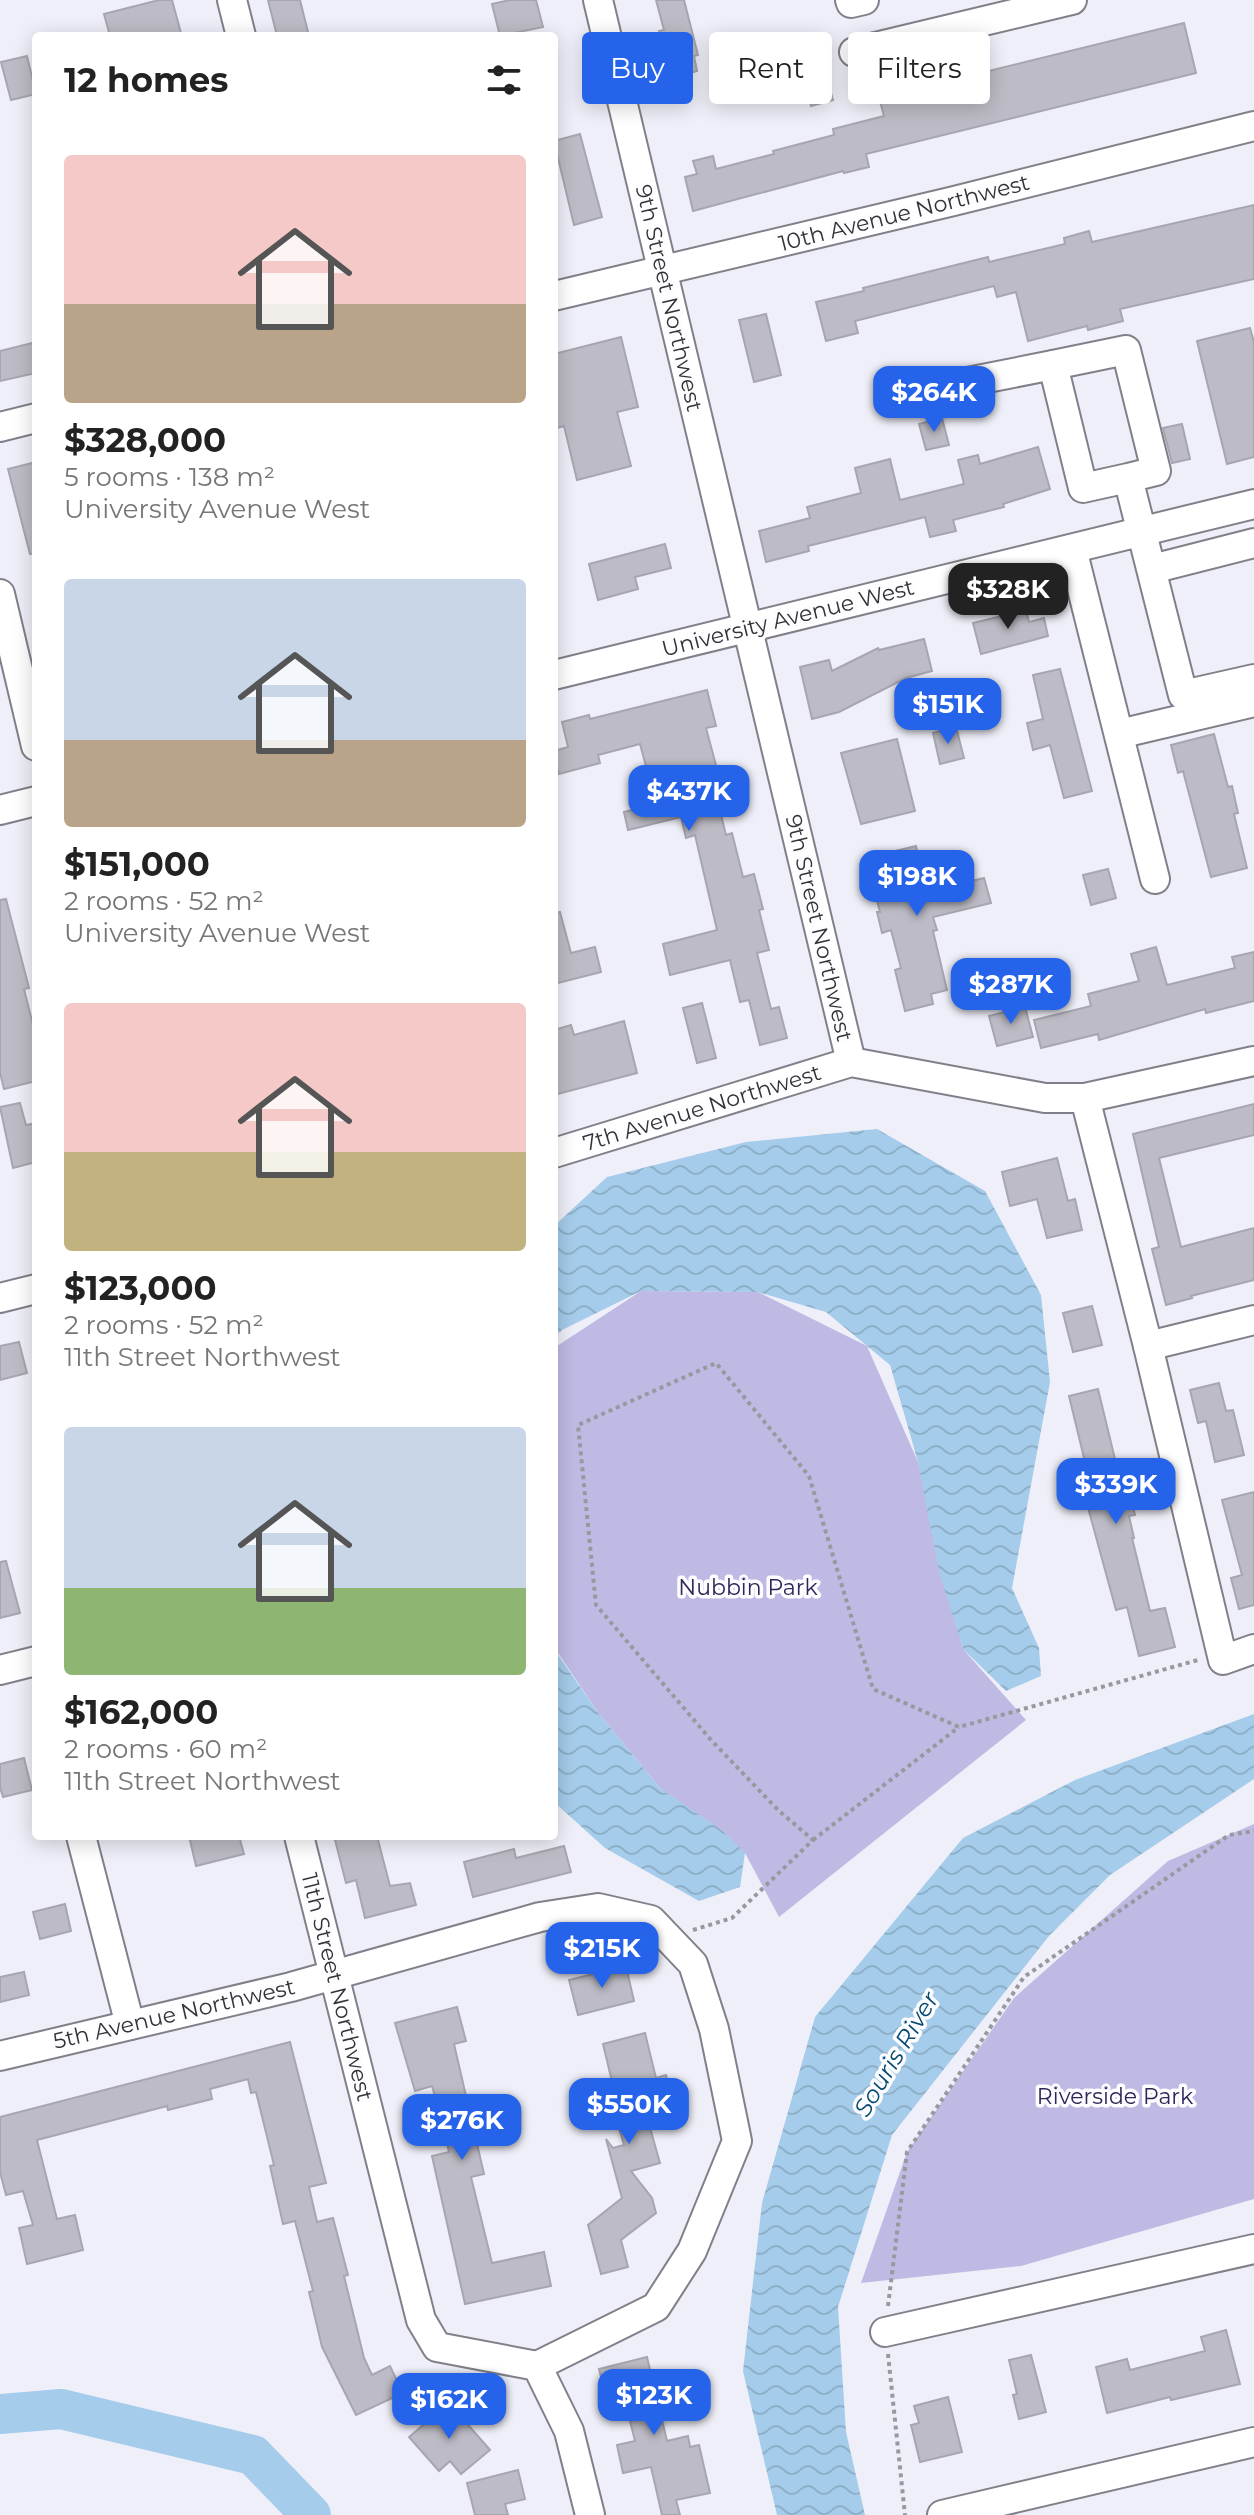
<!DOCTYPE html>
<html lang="en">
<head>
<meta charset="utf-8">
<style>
	:root { --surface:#fff; --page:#f6f6f6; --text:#222; --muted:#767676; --accent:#2563eb }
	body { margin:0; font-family:Montserrat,sans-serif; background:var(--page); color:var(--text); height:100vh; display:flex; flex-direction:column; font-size:30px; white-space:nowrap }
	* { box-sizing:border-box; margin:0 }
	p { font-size:26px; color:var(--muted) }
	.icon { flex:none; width:44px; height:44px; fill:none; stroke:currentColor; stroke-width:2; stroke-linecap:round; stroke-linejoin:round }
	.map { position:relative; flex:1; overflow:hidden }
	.drawer { position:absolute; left:32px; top:32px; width:526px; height:1808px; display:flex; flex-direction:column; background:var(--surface); border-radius:8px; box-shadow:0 4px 20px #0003 }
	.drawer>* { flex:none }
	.top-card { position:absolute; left:582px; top:32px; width:552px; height:72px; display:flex; gap:16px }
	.price { position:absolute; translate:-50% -68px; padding:0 18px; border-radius:16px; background:var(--accent); color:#fff; font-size:26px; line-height:52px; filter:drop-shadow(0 2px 4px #0008) }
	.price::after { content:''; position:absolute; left:50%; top:48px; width:24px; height:18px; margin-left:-12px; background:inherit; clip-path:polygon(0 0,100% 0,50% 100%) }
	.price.active { background:#222; color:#fff }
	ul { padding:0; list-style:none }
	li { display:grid; align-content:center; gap:16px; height:424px; padding:0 32px }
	li span { display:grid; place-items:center; height:248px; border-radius:8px; color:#555 }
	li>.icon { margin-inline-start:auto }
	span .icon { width:144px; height:144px; fill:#fffc; stroke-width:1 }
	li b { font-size:34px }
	h2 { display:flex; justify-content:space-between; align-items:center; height:96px; padding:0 32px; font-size:34px }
	.chip { padding:0 28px; border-radius:8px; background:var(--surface); box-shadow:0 4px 20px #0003; font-size:28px; line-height:72px }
	.chip.active { background:var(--accent); color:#fff }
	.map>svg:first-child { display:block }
	.green { fill:#bfbae4 }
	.water { fill:url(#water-waves) }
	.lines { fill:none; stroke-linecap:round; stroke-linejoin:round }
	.river { stroke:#a5ccea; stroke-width:40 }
	.building { fill:#bdbcc6; stroke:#a7a6b0; stroke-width:2 }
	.minor-casing { stroke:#81808a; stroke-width:32 }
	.path { stroke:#98989f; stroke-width:4; stroke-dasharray:4 4; stroke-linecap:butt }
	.minor { stroke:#fff; stroke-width:28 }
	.labels { text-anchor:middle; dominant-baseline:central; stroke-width:7; stroke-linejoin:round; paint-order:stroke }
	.street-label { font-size:22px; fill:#333336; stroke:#fdfdff }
	.park-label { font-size:22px; fill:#312559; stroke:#fdfdff }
	.water-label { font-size:24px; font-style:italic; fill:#064a71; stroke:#fdfdff }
</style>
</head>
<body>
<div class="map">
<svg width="1254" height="2515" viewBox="0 0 1254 2515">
	<defs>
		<pattern id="water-waves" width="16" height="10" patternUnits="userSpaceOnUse" patternTransform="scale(2)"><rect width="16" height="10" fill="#a5ccea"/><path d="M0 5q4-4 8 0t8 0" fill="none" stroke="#8eb0c9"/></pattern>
	</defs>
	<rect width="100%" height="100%" fill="#efeff9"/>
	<g class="green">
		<path d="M641,1291L758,1292L867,1346L918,1462L963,1649L1026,1720L779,1917L745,1853L660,1788L599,1714L554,1647V1348Z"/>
		<path d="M1254,1824V2199L1021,2266L861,2283L907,2152L1014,1998L1168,1861Z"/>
	</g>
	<g class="water">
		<path d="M877,1129L985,1191L1041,1295L1050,1382L1012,1588L1039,1648L1041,1676L1006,1691L963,1649L939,1572L918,1462L890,1365L826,1312L758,1292L641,1291L562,1330L554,1338V1226L607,1177L746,1142Z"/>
		<path d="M554,1649L599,1714L660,1788L720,1829L745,1853L740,1887L699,1901L605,1848L554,1802Z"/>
		<path d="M1254,1714V1779L1110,1875L1049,1936L892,2135L838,2307L846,2432L865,2515H777L743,2371L762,2203L815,2017L963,1838L1075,1780Z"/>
	</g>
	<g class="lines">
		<path class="river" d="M0,2414L61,2409L253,2455L311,2515"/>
	</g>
	<g class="building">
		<path d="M159,0H172L181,33L167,36H110L104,14Z"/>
		<path d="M268,0H300L309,36H277Z"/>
		<path d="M510,0H536L543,27L500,36L492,4Z"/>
		<path d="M656,0H684L698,55L694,56L697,71L671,78L659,31L664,30Z"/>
		<path d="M1184,23L1196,73L866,154L869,167L844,173L843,171L693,211L685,177L697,174L693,161L713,156L716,169L774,154L773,151L834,135L833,129L884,116L879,98Z"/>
		<path d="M27,56L36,94L11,100L1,62Z"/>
		<path d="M827,79L833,100L811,106L806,85Z"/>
		<path d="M580,134L602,217L574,225L554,141Z"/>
		<path d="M1254,205V279L1120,309L1123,321L1088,330L1087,326L1028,341L1016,292L997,297L994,286L855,321L858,333L826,341L816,302L864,291L863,288L988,257L989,262L1065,244L1064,238L1089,231L1092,242Z"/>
		<path d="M766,314L781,375L754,382L739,320Z"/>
		<path d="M1250,328L1254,342V457L1227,464L1197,341Z"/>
		<path d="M621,337L638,407L617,412L631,466L577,480L564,426L554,429V354Z"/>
		<path d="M36,342V373L0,381V351Z"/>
		<path d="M942,418L949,445L926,450L919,424Z"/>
		<path d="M1182,424L1190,459L1172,463L1163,428Z"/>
		<path d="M1038,447L1050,489L1003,504L1004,507L953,520L956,531L930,537L925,517L808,546L809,551L766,562L759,531L810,518L807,507L861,493L855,468L890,459L900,500L964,484L958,460L978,455L980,464Z"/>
		<path d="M36,462V553L30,554L8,469Z"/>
		<path d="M665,544L671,568L635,577L638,589L598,600L589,564Z"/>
		<path d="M1026,610L1029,622L1044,618L1048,636L981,654L973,623Z"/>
		<path d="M924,639L932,671L906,678L839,712L812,719L800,667L829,660L832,671L878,648L879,650Z"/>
		<path d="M1060,669L1092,791L1064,798L1050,745L1033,750L1027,723L1043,719L1033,675Z"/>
		<path d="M707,690L716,726L706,728L720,780L713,782L726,835L732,833L743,877L754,874L763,909L759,910L769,950L757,953L771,1009L779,1007L787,1038L760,1045L749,1000L740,1002L730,960L670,975L663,944L717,930L695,835L686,838L681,817L628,830L624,812L656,804L640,744L598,755L600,763L559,774L554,755V751L568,747L562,722L589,715L590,719Z"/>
		<path d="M956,727L964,758L940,764L933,733Z"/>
		<path d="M1214,734L1228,787L1232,786L1238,813L1234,814L1247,868L1211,877L1183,771L1178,773L1171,745Z"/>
		<path d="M897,739L915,811L861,824L841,753Z"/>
		<path d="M916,846L919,860L926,858L934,890L984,878L991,903L933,917L937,930L933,931L947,990L931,994L933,1004L905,1011L895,970L901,968L891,930L882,933L877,912H880L866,858Z"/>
		<path d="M1108,869L1116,898L1091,905L1083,875Z"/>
		<path d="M6,899L29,988L24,989L36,1037V1081L4,1089L0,1073V900Z"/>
		<path d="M560,912L571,953L595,947L601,972L554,984V913Z"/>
		<path d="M1156,947L1167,985L1235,968L1232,957L1254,952V1001L1206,1013L1205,1009L1099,1040L1098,1034L1041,1048L1034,1020L1091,1006L1088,994L1139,981L1131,954Z"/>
		<path d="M702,1003L716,1058L697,1063L683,1008Z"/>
		<path d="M1025,1007L1033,1037L997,1046L989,1016Z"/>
		<path d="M624,1021L637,1073L554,1095V1030L571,1025L574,1035Z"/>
		<path d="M20,1103L26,1125L36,1123V1162L13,1168L0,1107Z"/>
		<path d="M1254,1104V1135L1159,1158L1181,1247L1254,1228V1280L1191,1296L1192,1298L1166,1305L1152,1249L1159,1247L1133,1134Z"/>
		<path d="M1057,1158L1068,1201L1075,1199L1082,1230L1047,1238L1037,1199L1010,1206L1002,1172Z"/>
		<path d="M1092,1306L1102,1345L1073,1352L1063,1313Z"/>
		<path d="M19,1342L27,1373L0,1380V1346Z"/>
		<path d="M1219,1383L1226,1411L1233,1410L1244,1455L1215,1462L1206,1421L1198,1423L1190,1390Z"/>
		<path d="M1098,1389L1121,1484L1127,1482L1135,1515L1129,1516L1134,1538H1132L1150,1611L1165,1608L1175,1647L1139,1656L1127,1607L1116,1610L1084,1493L1092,1491L1069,1396Z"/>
		<path d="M1254,1492V1605L1239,1609L1231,1578L1242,1575L1222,1500Z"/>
		<path d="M6,1561L20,1613L0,1618V1562Z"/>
		<path d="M24,1758L32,1790L3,1797L0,1787V1764Z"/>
		<path d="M189,1836H239L244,1854L196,1866Z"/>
		<path d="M334,1836H377L390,1886L410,1883L416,1905L365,1918L356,1880L346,1883Z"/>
		<path d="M564,1846L571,1872L473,1897L464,1862L514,1849L516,1858Z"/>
		<path d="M65,1904L71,1931L40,1939L33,1912Z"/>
		<path d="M626,1966L634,2001L578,2015L569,1980Z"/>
		<path d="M24,1972L29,1995L0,2002V1977Z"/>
		<path d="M457,2007L466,2041L454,2044L484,2174L471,2177L492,2263L544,2252L551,2286L465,2304L432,2156L449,2152L441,2118L432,2086L415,2091L395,2023Z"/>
		<path d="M645,2033L656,2078L666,2075L673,2102L645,2110L660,2163L631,2171L652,2198L656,2213L621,2240L628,2267L601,2274L588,2225L622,2198L606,2139L613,2148L624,2145L608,2091L614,2090L603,2044Z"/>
		<path d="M290,2042L326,2183L309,2187L317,2222L333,2218L348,2275L344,2276L364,2358L372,2375L390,2366L403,2393L356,2415L322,2347L309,2292L313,2291L295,2221L283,2224L270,2166L274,2165L256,2092L251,2093L248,2079L210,2089L212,2099L168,2110L167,2106L37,2140L57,2219L75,2215L83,2250L27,2264L19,2228L33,2225L23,2191L6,2195L0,2172V2117Z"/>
		<path d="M1226,2330L1240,2384L1171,2400L1170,2397L1107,2413L1096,2367L1127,2359L1130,2370L1205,2351L1201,2337Z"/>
		<path d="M1031,2355L1046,2412L1019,2419L1013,2395L1017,2394L1009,2360Z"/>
		<path d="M647,2357L667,2441L688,2436L690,2447L699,2445L710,2493L676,2500L680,2515H662L651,2467L623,2473L617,2445L635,2441L625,2401L608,2405L599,2369Z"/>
		<path d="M948,2397L962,2452L920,2462L911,2425L919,2423L914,2406Z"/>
		<path d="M449,2403L490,2450L461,2474L450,2461L439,2471L409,2437Z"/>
		<path d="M518,2470L525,2499L505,2504L508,2515H475L467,2483Z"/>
	</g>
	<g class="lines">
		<g class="minor-casing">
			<g id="minor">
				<path d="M232,0L241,36"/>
				<path d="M598,0L851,1062"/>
				<path d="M850,0L851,3L864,0"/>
				<path d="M854,52L1072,0"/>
				<path d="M554,296L954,201L1254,126"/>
				<path d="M937,388L1053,365"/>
				<path d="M0,427L36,418"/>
				<path d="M1128,478L1083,488L1053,365L1126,350L1156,471L1128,478L1183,695L1254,679"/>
				<path d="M1072,549L1155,879"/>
				<path d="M1152,569L1254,543"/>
				<path d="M0,594L36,746"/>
				<path d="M554,675L1254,504"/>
				<path d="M1119,734L1254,702"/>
				<path d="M0,810L36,801"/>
				<path d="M1085,1098L1148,1346L1223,1660L1254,1649"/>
				<path d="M554,1153L851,1062L1045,1098H1085L1254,1061"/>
				<path d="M0,1298L36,1289"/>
				<path d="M1148,1346L1254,1320"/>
				<path d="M0,1670L36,1661"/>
				<path d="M81,1836L130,2025"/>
				<path d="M299,1836L421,2320L437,2347L537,2366L569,2431L590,2515"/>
				<path d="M0,2056L291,1987L540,1917L598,1908L651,1920L693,1964L714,2029L737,2141L692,2251L656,2307L537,2366"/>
				<path d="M885,2332L1254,2249"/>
				<path d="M942,2515L1254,2442"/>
			</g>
		</g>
		<g class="path">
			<path d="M813,1840L959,1727"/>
			<path d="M693,1930L732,1918L813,1840L778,1810L711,1740L596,1605L578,1425L716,1363L809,1476L873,1689L959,1727L1198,1660"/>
			<path d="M888,2306L907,2152L1024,1977L1229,1835L1254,1831"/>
			<path d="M888,2354L905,2515"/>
		</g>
		<use href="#minor" class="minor"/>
	</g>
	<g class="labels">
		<g class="street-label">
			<text transform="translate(904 213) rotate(-14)">10th Avenue Northwest</text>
			<text transform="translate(669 298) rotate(77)">9th Street Northwest</text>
			<text transform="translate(788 618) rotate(-14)">University Avenue West</text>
			<text transform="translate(819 928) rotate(77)">9th Street Northwest</text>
			<text transform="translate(702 1108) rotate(-17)">7th Avenue Northwest</text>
			<text transform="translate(337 1987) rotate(76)">11th Street Northwest</text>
			<text transform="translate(174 2014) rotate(-13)">5th Avenue Northwest</text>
		</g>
		<g class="park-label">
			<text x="748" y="1587">Nubbin Park</text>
			<text x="1115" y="2096">Riverside Park</text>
		</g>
		<g class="water-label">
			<text transform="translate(896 2054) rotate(-59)">Souris River</text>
		</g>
	</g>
</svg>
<b class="price" style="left:934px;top:434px">$264K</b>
<b class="price active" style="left:1008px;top:631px">$328K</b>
<b class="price" style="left:948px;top:746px">$151K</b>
<b class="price" style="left:689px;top:833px">$437K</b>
<b class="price" style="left:917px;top:918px">$198K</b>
<b class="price" style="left:1011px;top:1026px">$287K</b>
<b class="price" style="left:1116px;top:1526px">$339K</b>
<b class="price" style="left:602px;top:1990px">$215K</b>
<b class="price" style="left:629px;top:2146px">$550K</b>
<b class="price" style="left:462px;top:2162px">$276K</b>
<b class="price" style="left:654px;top:2437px">$123K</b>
<b class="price" style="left:449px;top:2441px">$162K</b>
<div class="top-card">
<a class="chip active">Buy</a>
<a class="chip">Rent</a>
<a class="chip">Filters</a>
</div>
<section class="drawer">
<h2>12 homes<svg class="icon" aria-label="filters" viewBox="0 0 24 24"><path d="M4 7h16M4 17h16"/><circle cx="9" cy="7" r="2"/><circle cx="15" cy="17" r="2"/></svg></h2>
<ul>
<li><span style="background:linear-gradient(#f6c9c9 60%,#b9a48a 0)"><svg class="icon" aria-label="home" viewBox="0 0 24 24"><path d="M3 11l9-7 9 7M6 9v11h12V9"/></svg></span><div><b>$328,000</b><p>5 rooms · 138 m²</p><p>University Avenue West</p></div></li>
<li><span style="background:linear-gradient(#c9d6e8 65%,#b9a48a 0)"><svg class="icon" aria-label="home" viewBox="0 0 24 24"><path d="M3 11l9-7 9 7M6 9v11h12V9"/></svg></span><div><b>$151,000</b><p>2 rooms · 52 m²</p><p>University Avenue West</p></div></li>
<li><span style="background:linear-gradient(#f6c9c9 60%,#c2b280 0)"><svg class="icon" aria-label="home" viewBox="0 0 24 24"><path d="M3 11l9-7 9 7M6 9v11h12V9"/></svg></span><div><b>$123,000</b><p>2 rooms · 52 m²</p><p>11th Street Northwest</p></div></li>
<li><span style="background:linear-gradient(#c9d6e8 65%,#8fb573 0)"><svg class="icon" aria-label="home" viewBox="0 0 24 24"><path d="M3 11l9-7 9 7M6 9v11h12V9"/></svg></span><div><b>$162,000</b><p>2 rooms · 60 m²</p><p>11th Street Northwest</p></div></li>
</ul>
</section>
</div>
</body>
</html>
